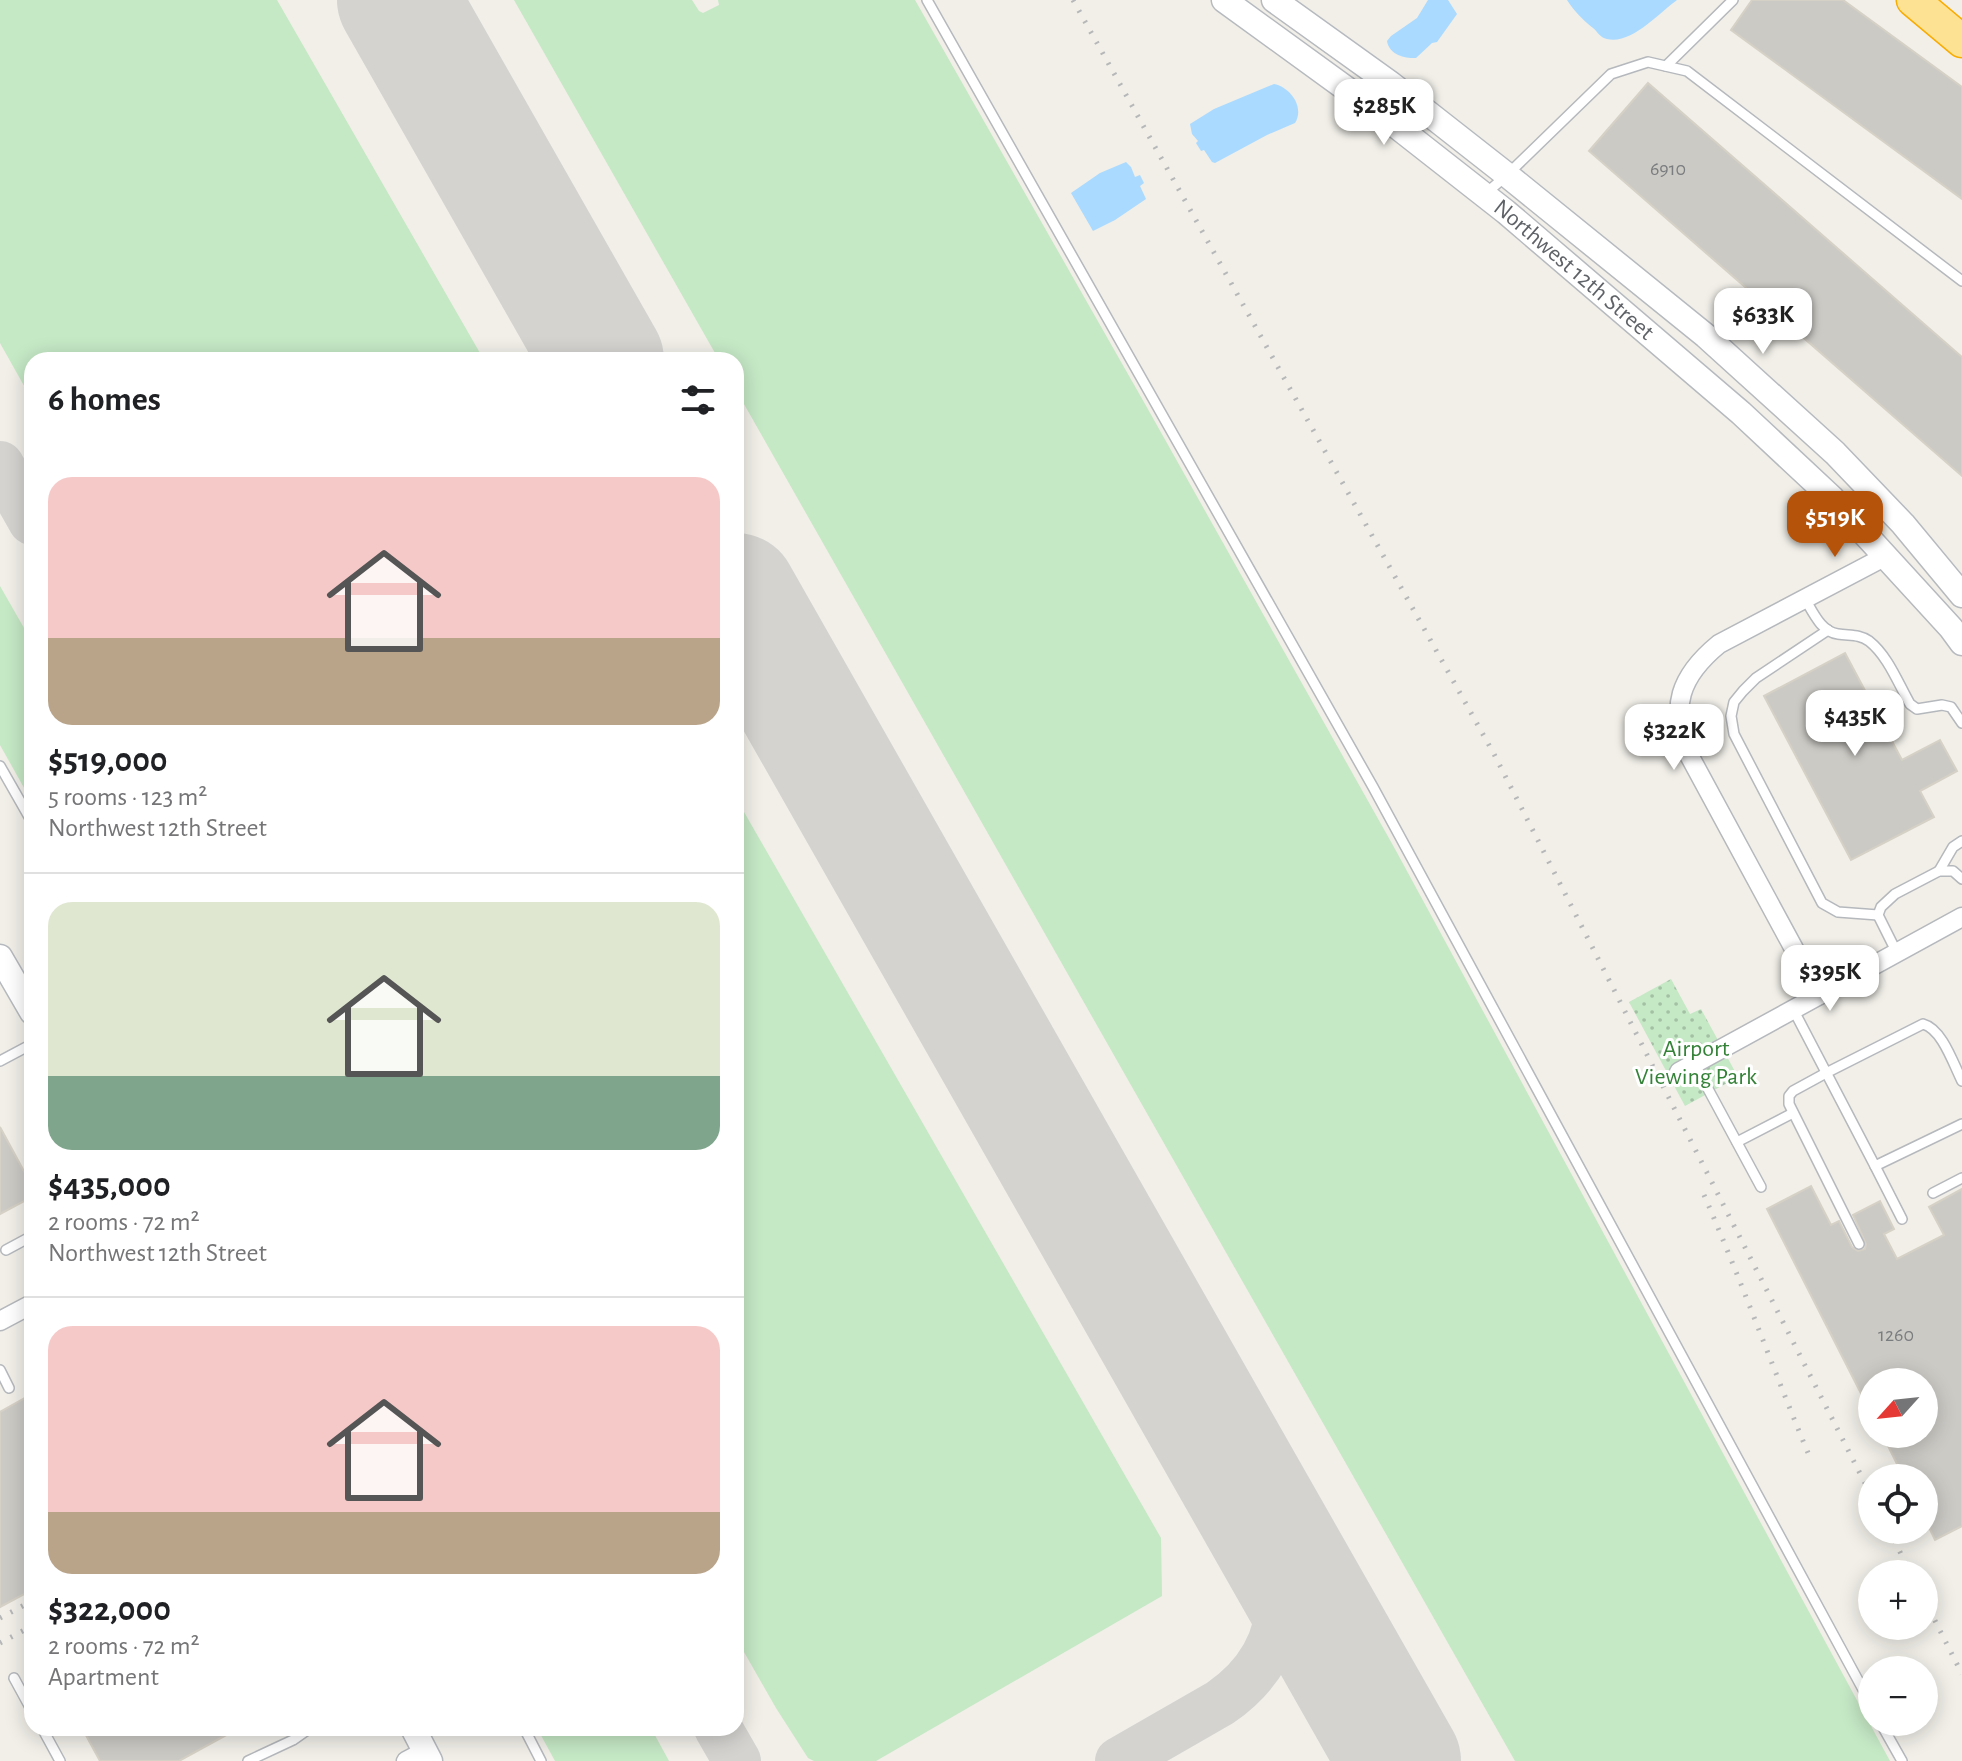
<!DOCTYPE html>
<html lang="en">
<head>
<meta charset="utf-8">
<style>
	:root { --surface:#fff; --page:#f2f2f2; --text:#202124; --muted:#757577; --line:#e0e0e0; --accent:#b45309 }
	body { margin:0; font-family:"Alegreya Sans",sans-serif; background:var(--page); color:var(--text); height:100vh; display:flex; flex-direction:column; font-size:30px; white-space:nowrap }
	* { box-sizing:border-box; margin:0 }
	p { font-size:26px; color:var(--muted) }
	.icon { flex:none; width:44px; height:44px; fill:none; stroke:currentColor; stroke-width:2; stroke-linecap:round; stroke-linejoin:round }
	.map { position:relative; flex:1; overflow:hidden }
	.sheet { position:absolute; left:24px; top:352px; width:720px; height:1384px; display:flex; flex-direction:column; background:var(--surface); border-radius:24px; box-shadow:0 4px 20px #0003 }
	.sheet>* { flex:none }
	.needle { width:52px; rotate:243deg }
	.tools { position:absolute; left:1858px; top:1368px; display:grid; gap:16px }
	.tools a { display:grid; place-items:center; width:80px; height:80px; border-radius:50%; background:var(--surface); box-shadow:0 4px 20px #0003; font-size:40px }
	.price { position:absolute; translate:-50% -68px; padding:0 18px; border-radius:16px; background:#fff; color:#222; font-size:26px; line-height:52px; filter:drop-shadow(0 2px 4px #0008) }
	.price::after { content:''; position:absolute; left:50%; top:48px; width:24px; height:18px; margin-left:-12px; background:inherit; clip-path:polygon(0 0,100% 0,50% 100%) }
	.price.active { background:var(--accent); color:#fff }
	ul { padding:0; list-style:none }
	li { display:grid; align-content:center; gap:16px; height:424px; padding:0 24px }
	li+li { border-top:2px solid var(--line) }
	li span { display:grid; place-items:center; height:248px; border-radius:24px; color:#555 }
	li>.icon { margin-inline-start:auto }
	span .icon { width:144px; height:144px; fill:#fffc; stroke-width:1 }
	li b { font-size:34px }
	h2 { display:flex; justify-content:space-between; align-items:center; height:96px; padding:0 24px; font-size:34px }
	.map>svg:first-child { display:block }
	.green { fill:#c5e8c5 }
	.park { fill:url(#park-dots) }
	.water { fill:#aadaff }
	.lines { fill:none; stroke-linecap:round; stroke-linejoin:round }
	.taxiway { stroke:#d4d3d0; stroke-width:48 }
	.runway { stroke:#d4d3d0; stroke-width:122 }
	.building { fill:#cccac5; stroke:#d6d1c6; stroke-width:2 }
	.lane-casing { stroke:#b5b8bc; stroke-width:12 }
	.street-casing { stroke:#b5b8bc; stroke-width:21 }
	.secondary-casing { stroke:#b6babf; stroke-width:27 }
	.highway-casing { stroke:#f9ab00; stroke-width:35 }
	.lane { stroke:#fff; stroke-width:9 }
	.street { stroke:#fff; stroke-width:18 }
	.secondary { stroke:#fff; stroke-width:24 }
	.highway { stroke:#fde293; stroke-width:32 }
	.rail { stroke:#b6b7b8; stroke-width:5; stroke-dasharray:2 10; stroke-linecap:butt }
	.labels { text-anchor:middle; dominant-baseline:central; stroke-width:6; stroke-linejoin:round; paint-order:stroke }
	.number-label { font-size:20px; fill:#7a7d7f }
	.street-label { font-size:24px; fill:#5f6368; stroke:#fff }
	.park-label { font-size:24px; fill:#348238; stroke:#fff }
</style>
</head>
<body>
<div class="map">
<svg width="1962" height="1761" viewBox="0 0 1962 1761">
	<defs>
		<pattern id="park-dots" width="8" height="8" patternUnits="userSpaceOnUse" patternTransform="scale(2)"><rect width="8" height="8" fill="#c5e8c5"/><path d="M2 2h.1M6 6h.1" fill="none" stroke="#a3c0a4" stroke-width="1.8" stroke-linecap="round"/></pattern>
	</defs>
	<rect width="100%" height="100%" fill="#f1efe8"/>
	<g class="green">
		<path d="M0,0H277L484,360H32V400L0,343Z"/>
		<path d="M514,0H692L699,11L703,13L719,5L718,0H915L1145,404L1395,849L1890,1761H1515L736,390V360H719Z"/>
		<path d="M0,586L32,642V802L0,745Z"/>
		<path d="M736,798L1161,1538L1162,1596L876,1761H814L808,1758L776,1708L736,1638Z"/>
		<path d="M537,1728H651L669,1761H555Z"/>
	</g>
	<path class="park" d="M1671,979L1690,1014L1701,1009L1738,1077L1685,1106L1629,1002Z"/>
	<g class="water">
		<path d="M1428,0H1448L1457,14L1437,42L1432,43L1416,58C1404,59 1389,54 1387,41L1391,36L1417,18Z"/>
		<path d="M1567,0H1677C1659,13 1631,45 1607,39C1600,38 1597,31 1593,28C1582,19 1574,11 1567,0Z"/>
		<path d="M1274,84C1290,87 1305,107 1295,123L1267,135L1215,163L1212,162L1204,150L1201,151L1196,143L1198,141L1192,134L1190,124L1214,109Z"/>
		<path d="M1126,162L1131,167L1135,177L1140,175L1144,183L1140,186L1146,199L1115,220L1093,231L1071,193L1100,173Z"/>
	</g>
	<g class="lines">
		<g class="taxiway">
			<path d="M0,465L32,521"/>
			<path d="M1364,1698L1387,1761"/>
			<path d="M718,1728L737,1761"/>
			<path d="M1119,1761L1220,1703C1258,1677 1281,1640 1280,1593C1280,1583 1280,1571 1277,1562C1271,1542 1261,1523 1253,1504"/>
		</g>
		<g class="runway">
			<path d="M398,0L603,360"/>
			<path d="M736,594L1400,1761"/>
		</g>
	</g>
	<g class="building">
		<path d="M1752,0H1843L1962,87V199L1731,30Z"/>
		<path d="M1648,83L1962,357V476L1589,151Z"/>
		<path d="M1845,653L1902,760L1940,740L1957,771L1920,791L1934,817L1851,860L1764,696Z"/>
		<path d="M0,1127L32,1186V1197L0,1214Z"/>
		<path d="M1811,1186L1831,1225L1839,1221L1852,1247L1858,1251L1865,1249L1866,1244L1853,1215L1880,1201L1894,1229L1884,1234L1897,1259L1944,1235L1929,1207L1962,1189V1526L1935,1540L1924,1517V1478H1904L1882,1434H1924V1382H1872V1415L1767,1209Z"/>
		<path d="M32,1394V1590L0,1607V1412Z"/>
		<path d="M82,1728H239L179,1761H100Z"/>
	</g>
	<g class="lines">
		<g class="lane-casing">
			<g id="lane">
				<path d="M927,0L1373,787L1872,1706"/>
				<path d="M1666,66L1733,0"/>
				<path d="M1484,195L1507,175L1611,74L1648,62L1687,71L1962,281"/>
				<path d="M1805,599C1813,612 1821,632 1838,634C1850,636 1859,634 1869,641C1888,656 1898,683 1910,704L1917,709L1942,705L1951,707L1962,723"/>
				<path d="M1828,630L1756,678L1743,691L1734,702L1731,716L1734,734L1822,903L1838,912L1878,915"/>
				<path d="M0,766L32,822"/>
				<path d="M1939,871L1953,847L1962,841"/>
				<path d="M1897,953L1878,915L1881,907L1895,894L1939,871H1953L1962,879"/>
				<path d="M1793,1009L1875,1166L1962,1124"/>
				<path d="M0,1061L32,1044"/>
				<path d="M1694,1063L1761,1187"/>
				<path d="M1737,1142L1793,1113"/>
				<path d="M1875,1166L1902,1219"/>
				<path d="M1933,1193L1962,1178"/>
				<path d="M1859,1244L1789,1104V1096L1793,1091L1826,1073L1923,1024C1942,1029 1953,1063 1962,1081"/>
				<path d="M6,1250L32,1236"/>
				<path d="M0,1370L9,1388"/>
				<path d="M14,1678L32,1711"/>
				<path d="M1880,1722L1902,1761"/>
				<path d="M42,1728L60,1761"/>
				<path d="M524,1728L541,1761"/>
				<path d="M248,1761L293,1740L310,1728"/>
			</g>
		</g>
		<g class="street-casing">
			<g id="street">
				<path d="M1819,995L1689,755C1669,707 1680,676 1719,644L1886,556"/>
				<path d="M1679,1072L1962,917"/>
				<path d="M0,1321L32,1304"/>
				<path d="M406,1761L425,1751"/>
			</g>
		</g>
		<g class="secondary-casing">
			<g id="secondary">
				<path id="s1" d="M1224,0L1381,114L1506,212L1741,413L1832,498L1951,628L1962,643"/>
				<path d="M1274,0L1391,84L1507,175L1706,336L1835,453L1903,524L1962,595"/>
				<path d="M0,957L32,1012"/>
				<path d="M413,1728L430,1761"/>
			</g>
		</g>
		<g class="highway-casing">
			<path id="highway" d="M1913,0L1962,41"/>
		</g>
		<use href="#lane" class="lane"/>
		<use href="#street" class="street"/>
		<use href="#secondary" class="secondary"/>
		<use href="#highway" class="highway"/>
		<g class="rail">
			<path d="M1073,0L1494,754L1872,1497"/>
			<path d="M1704,1195C1742,1282 1774,1372 1811,1460"/>
			<path d="M1889,1530L1911,1574"/>
			<path d="M1924,1599L1962,1674"/>
			<path d="M0,1618L32,1601"/>
			<path d="M0,1643L32,1626"/>
		</g>
	</g>
	<g class="labels">
		<g class="number-label">
			<text x="1668" y="169">6910</text>
			<text x="1896" y="1335">1260</text>
		</g>
		<g class="street-label">
			<text stroke="none"><textPath href="#s1" startOffset="442">Northwest 12th Street</textPath></text>
		</g>
		<g class="park-label">
			<text x="1696" y="1049">Airport<tspan x="1696" dy="28">Viewing Park</tspan></text>
		</g>
	</g>
</svg>
<div class="tools">
<a><svg class="needle" viewBox="-14 -14 28 28"><path d="M0-13l5 13h-10z" fill="#e53935"/><path d="M0 13l5-13h-10z" fill="#757577"/></svg></a>
<a><svg class="icon" aria-label="locate" viewBox="0 0 24 24"><circle cx="12" cy="12" r="6"/><path d="M12 2v4M12 18v4M2 12h4M18 12h4"/></svg></a>
<a>+</a>
<a>−</a>
</div>
<b class="price" style="left:1384px;top:147px">$285K</b>
<b class="price" style="left:1763px;top:356px">$633K</b>
<b class="price active" style="left:1835px;top:559px">$519K</b>
<b class="price" style="left:1855px;top:758px">$435K</b>
<b class="price" style="left:1674px;top:772px">$322K</b>
<b class="price" style="left:1830px;top:1013px">$395K</b>
<section class="sheet">
<h2>6 homes<svg class="icon" aria-label="filters" viewBox="0 0 24 24"><path d="M4 7h16M4 17h16"/><circle cx="9" cy="7" r="2"/><circle cx="15" cy="17" r="2"/></svg></h2>
<ul>
<li><span style="background:linear-gradient(#f6c9c9 65%,#b9a48a 0)"><svg class="icon" aria-label="home" viewBox="0 0 24 24"><path d="M3 11l9-7 9 7M6 9v11h12V9"/></svg></span><div><b>$519,000</b><p>5 rooms · 123 m²</p><p>Northwest 12th Street</p></div></li>
<li><span style="background:linear-gradient(#dfe7d0 70%,#7fa58c 0)"><svg class="icon" aria-label="home" viewBox="0 0 24 24"><path d="M3 11l9-7 9 7M6 9v11h12V9"/></svg></span><div><b>$435,000</b><p>2 rooms · 72 m²</p><p>Northwest 12th Street</p></div></li>
<li><span style="background:linear-gradient(#f6c9c9 75%,#b9a48a 0)"><svg class="icon" aria-label="home" viewBox="0 0 24 24"><path d="M3 11l9-7 9 7M6 9v11h12V9"/></svg></span><div><b>$322,000</b><p>2 rooms · 72 m²</p><p>Apartment</p></div></li>
</ul>
</section>
</div>
</body>
</html>
